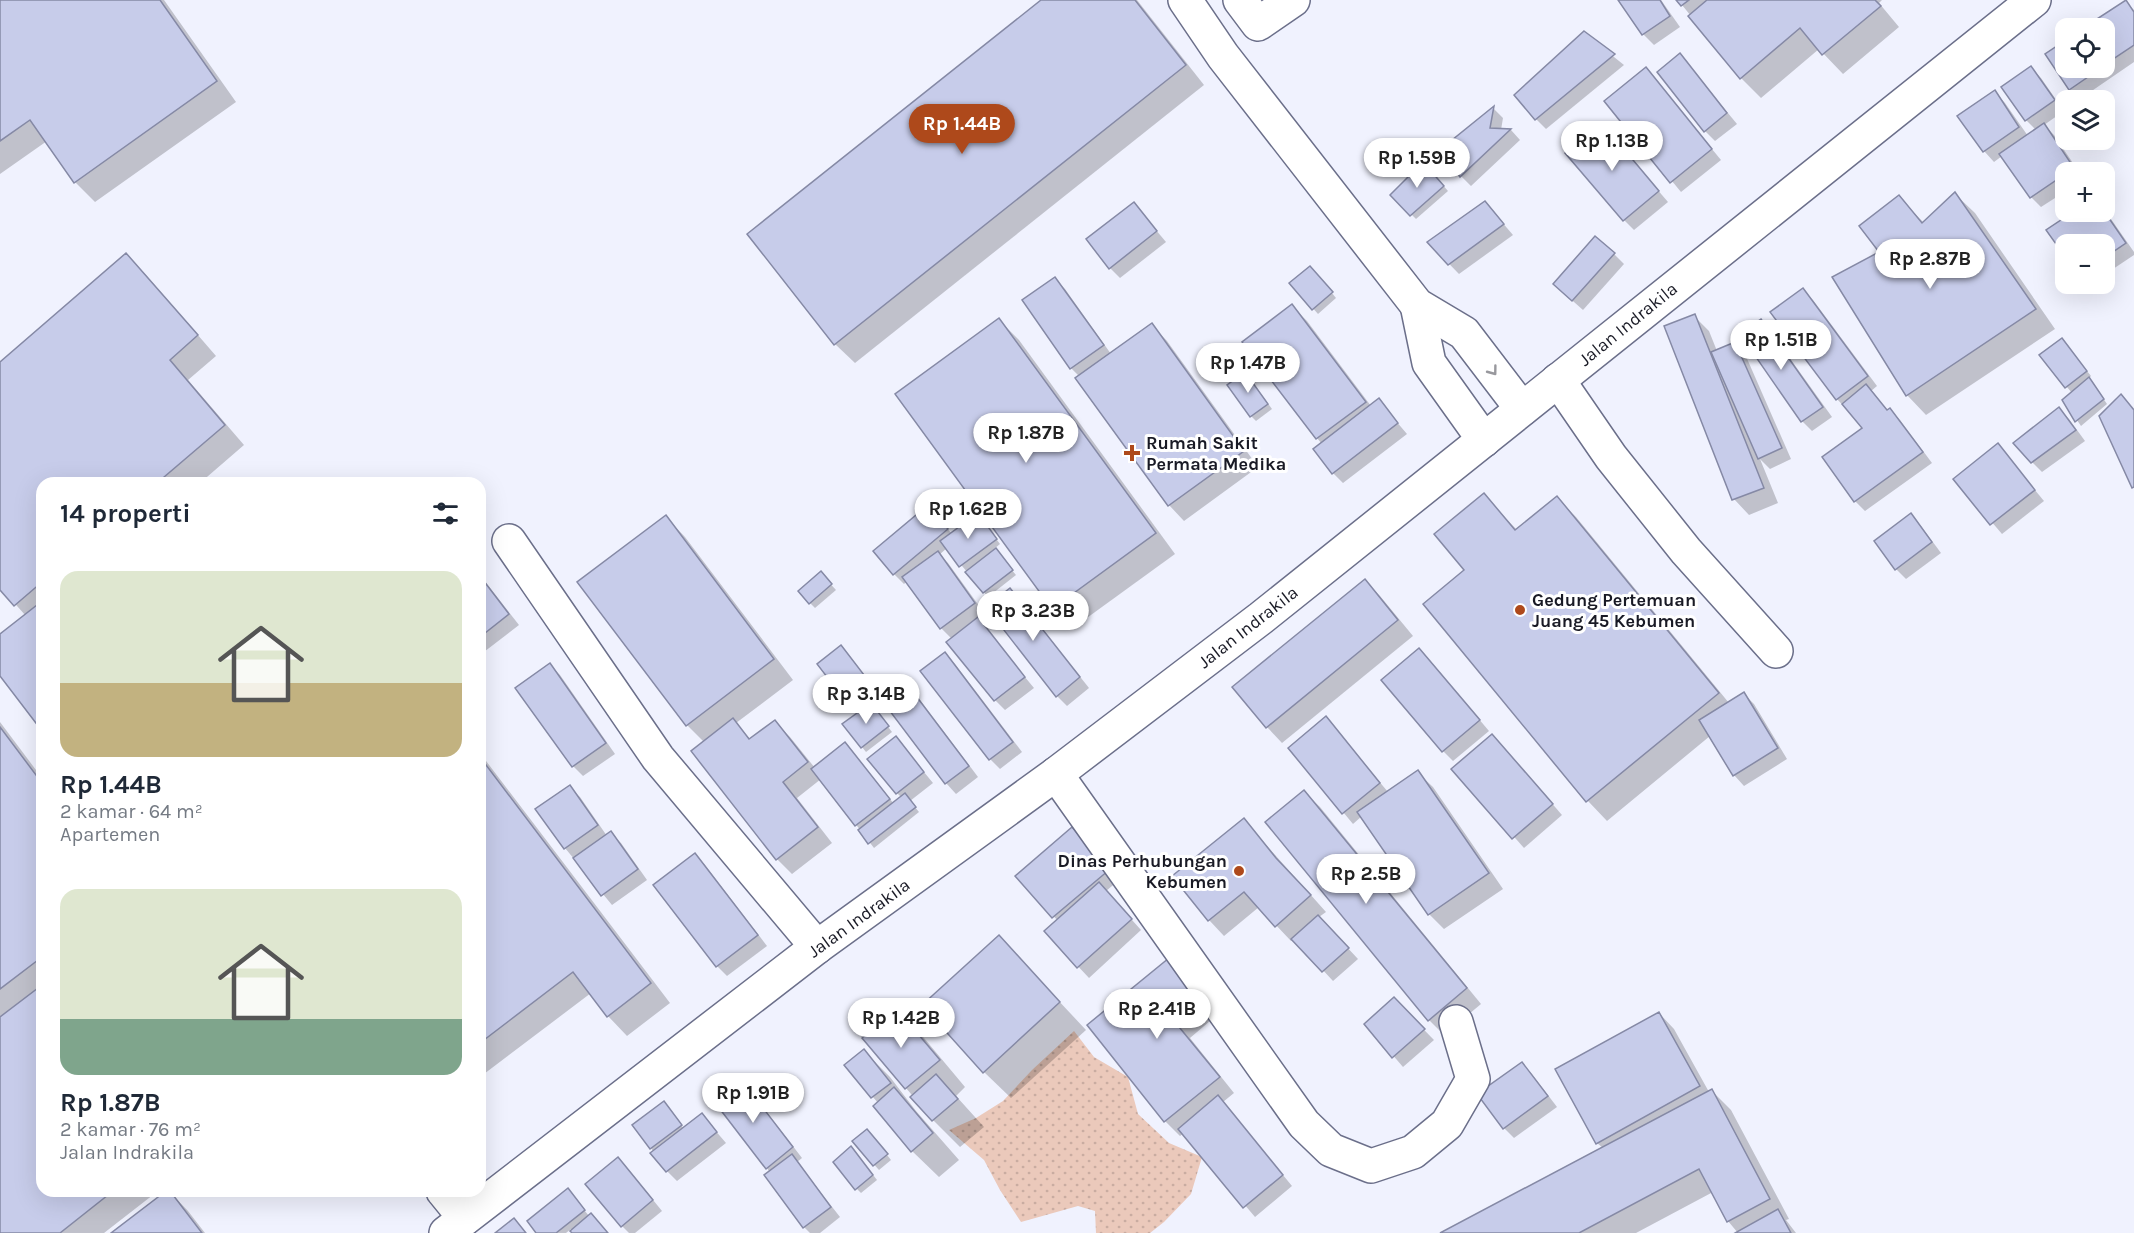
<!DOCTYPE html>
<html lang="id">
<head>
<meta charset="utf-8">
<style>
	:root { --surface:#fff; --page:#f6f6f7; --text:#1f2937; --muted:#747a83; --accent:#ae491b }
	body { margin:0; font-family:Karla,sans-serif; background:var(--page); color:var(--text); height:100vh; display:flex; flex-direction:column; font-size:22px; white-space:nowrap }
	* { box-sizing:border-box; margin:0 }
	p { font-size:20px; color:var(--muted) }
	.icon { flex:none; width:33px; height:33px; fill:none; stroke:currentColor; stroke-width:2; stroke-linecap:round; stroke-linejoin:round }
	.map { position:relative; flex:1; overflow:hidden }
	.panel { position:absolute; left:36px; top:477px; width:450px; height:720px; display:flex; flex-direction:column; background:var(--surface); border-radius:18px; box-shadow:0 6px 24px #0002 }
	.panel>* { flex:none }
	.controls { position:absolute; left:2055px; top:18px; display:grid; gap:12px }
	.controls a { display:grid; place-items:center; width:60px; height:60px; border-radius:12px; background:var(--surface); box-shadow:0 6px 24px #0002; font-size:30px }
	.price { position:absolute; translate:-50% -51px; padding:0 14px; border-radius:21px; background:#fff; color:#222; font-size:20px; line-height:39px; filter:drop-shadow(0 2px 3px #0008) }
	.price::after { content:''; position:absolute; left:50%; top:36px; width:18px; height:14px; margin-left:-9px; background:inherit; clip-path:polygon(0 0,100% 0,50% 100%) }
	.price.on { background:var(--accent); color:#fff }
	ul { padding:0; list-style:none }
	li { display:grid; align-content:center; gap:12px; height:318px; padding:0 24px }
	li span { display:grid; place-items:center; height:186px; border-radius:18px; color:#555 }
	li>.icon { margin-inline-start:auto }
	span .icon { width:108px; height:108px; fill:#fffc; stroke-width:1 }
	li b { font-size:26px }
	h2 { display:flex; justify-content:space-between; align-items:center; height:72px; padding:0 24px; font-size:26px }
	.map>svg:first-child { display:block }
	.grass { fill:url(#grass-dots) }
	.shadow { fill:#0003 }
	.building { fill:#c7ccea; stroke:#8589a5; stroke-width:1.5 }
	.lines { fill:none; stroke-linecap:round; stroke-linejoin:round }
	.minor-casing { stroke:#6b6f8a; stroke-width:36 }
	.major-casing { stroke:#6b6f8a; stroke-width:36 }
	.minor { stroke:#fff; stroke-width:33 }
	.major { stroke:#fff; stroke-width:33 }
	.oneway { stroke:#98989d }
	.poi-dot { fill:#ae491b; stroke:#fff; stroke-width:2 }
	.labels { text-anchor:middle; dominant-baseline:central; stroke-width:6; stroke-linejoin:round; paint-order:stroke }
	.street-label { font-size:18px; fill:#191a25; stroke:#fff }
	.poi-label { font-size:18px; font-weight:bold; fill:#191a25; stroke:#fff; text-anchor:start }
</style>
</head>
<body>
<div class="map">
<svg width="2134" height="1233" viewBox="0 0 2134 1233">
	<defs>
		<pattern id="grass-dots" width="8" height="8" patternUnits="userSpaceOnUse" patternTransform="scale(1.5)"><rect width="8" height="8" fill="#ebc9bb"/><path d="M2 2h.1M6 6h.1" fill="none" stroke="#c9aca1" stroke-width="1.8" stroke-linecap="round"/></pattern>
	</defs>
	<rect width="100%" height="100%" fill="#f0f2fe"/>
	<path class="grass" d="M1074,1031L1094,1057L1128,1077L1138,1114L1169,1143L1202,1157L1191,1194L1164,1222L1150,1233H1096L1095,1211L1078,1206L1021,1222L1000,1190L984,1160L949,1130L976,1118L1003,1101L1032,1070Z"/>
	<g class="shadow">
		<path d="M0,0H164L236,102L95,202L75,182L47,141L0,174Z"/>
		<path d="M1042,0H1137L1204,85L855,363L835,344Z"/>
		<path d="M1620,0H1661L1680,27L1654,45L1643,34Z"/>
		<path d="M1678,0H1882L1879,3L1899,27L1843,74L1819,49L1761,98L1741,78Z"/>
		<path d="M2125,2L2134,10V62L2080,99L2070,89L2066,68H2104V28H2086Z"/>
		<path d="M1584,33L1624,65L1546,129L1536,119Z"/>
		<path d="M1680,55L1737,124L1715,141L1705,131Z"/>
		<path d="M2031,68L2041,78L2064,111L2044,125L2054,135L2079,172H2066V191L2041,207L2031,197L2002,156L1994,162L1984,151L1995,92L2005,103L2028,136L2036,130L2026,120Z"/>
		<path d="M1646,69L1721,160L1681,192L1606,101Z"/>
		<path d="M1493,108L1503,118L1501,130H1511L1520,140L1471,186L1461,176Z"/>
		<path d="M1602,125L1668,202L1634,230L1624,220Z"/>
		<path d="M1428,168L1448,191L1416,219L1392,195Z"/>
		<path d="M1955,194L1975,213L2055,329L1926,415L1907,395L1881,252L1899,197L1924,223Z"/>
		<path d="M1134,204L1166,242L1120,278L1110,268Z"/>
		<path d="M2104,209L2134,252V255L2104,275V244H2066L2048,230L2076,212H2104Z"/>
		<path d="M1495,214L1513,235L1459,274L1429,243Z"/>
		<path d="M1614,254L1624,264L1583,310L1565,294Z"/>
		<path d="M126,255L146,275L216,356L188,380L244,445L200,483H42V729L0,674V636L26,616L0,587V364Z"/>
		<path d="M1315,272L1336,298L1318,314L1291,283Z"/>
		<path d="M1055,279L1065,289L1111,354L1152,325L1167,341L1258,467L1184,521L1169,505L1080,377L1071,368Z"/>
		<path d="M1803,290L1813,300L1877,386L1871,391L1888,411L1890,410L1900,420L1932,463L1865,511L1855,501L1864,428L1837,399Z"/>
		<path d="M1292,306L1307,321L1371,406L1378,400L1407,434L1343,483L1333,473L1322,444L1317,438Z"/>
		<path d="M1694,316L1709,331L1717,351L1735,344L1745,354L1791,459L1770,469L1760,459L1778,503L1749,515L1734,499L1666,327Z"/>
		<path d="M999,320L1019,340L1175,554L1073,628L1053,608L898,394Z"/>
		<path d="M1761,321L1771,332L1832,417L1812,431L1802,421Z"/>
		<path d="M2066,345L2091,376L2089,378L2107,404L2081,426L2064,401L2072,393L2041,356Z"/>
		<path d="M1250,379L1272,409L1256,421L1251,416Z"/>
		<path d="M2059,409L2069,419L2085,441L2042,472L2032,462Z"/>
		<path d="M1998,445L2044,501L2002,534L1955,479Z"/>
		<path d="M1484,495L1517,530L1557,498L1576,517L1729,703L1744,694L1754,704L1787,759L1744,786L1734,775L1710,736L1607,821L1588,801L1425,605L1466,571Z"/>
		<path d="M928,507L952,534L982,520L1000,544L994,549L1016,575L988,597L947,548L939,555L948,563L985,614L977,619L1034,688L1005,710L995,700L952,639L941,628L907,581L904,584L894,574Z"/>
		<path d="M1911,515L1921,526L1941,553L1906,579L1896,569Z"/>
		<path d="M666,517L685,537L793,680L736,723L751,740L775,722L790,737L815,768L845,744L894,804L902,798L897,793L896,738L933,783L910,801L919,812L874,848L821,779L797,798L832,843L792,874L777,859L704,742L687,725L580,583Z"/>
		<path d="M480,575L519,625L480,655Z"/>
		<path d="M825,578L836,590L815,608L810,603Z"/>
		<path d="M1365,581L1380,596L1413,636L1282,743L1267,727L1234,687Z"/>
		<path d="M1010,590L1020,601L1089,688L1067,706L1057,696Z"/>
		<path d="M846,652L875,689L853,707L819,665Z"/>
		<path d="M945,654L955,664L1022,752L1000,769L990,759Z"/>
		<path d="M1429,660L1489,731L1453,761L1443,751Z"/>
		<path d="M550,665L560,675L615,754L583,776L573,766Z"/>
		<path d="M901,678L911,688L978,777L956,794L946,783L879,694Z"/>
		<path d="M875,710L892,732L866,752L862,747Z"/>
		<path d="M1326,718L1388,792L1417,772L1433,787L1503,889L1444,929L1429,914L1362,816L1353,824L1290,748Z"/>
		<path d="M0,722L42,778V1191H158L104,1233H0Z"/>
		<path d="M1502,746L1562,815L1524,848L1454,769Z"/>
		<path d="M480,753L670,1003L627,1036L608,1016L591,993L480,1077Z"/>
		<path d="M569,787L580,797L607,836L610,833L621,843L647,880L612,905L565,848Z"/>
		<path d="M1304,792L1320,807L1481,1004L1444,1035L1429,1020Z"/>
		<path d="M1244,820L1326,912L1319,917L1358,959L1333,981L1294,939L1291,941L1259,907L1224,936L1209,920L1174,877Z"/>
		<path d="M1072,829L1118,881L1106,891L1141,930L1089,978L1046,932L1058,921L1017,876Z"/>
		<path d="M695,855L705,865L767,946L727,976L717,966Z"/>
		<path d="M999,937L1086,1030L1011,1098L984,1072Z"/>
		<path d="M1169,961L1217,1015L1190,1038L1234,1093L1223,1102L1292,1186L1255,1217L1184,1133L1180,1136L1165,1121Z"/>
		<path d="M1394,999L1434,1040L1403,1067L1366,1024Z"/>
		<path d="M897,1011L924,1038L965,1087L956,1096L984,1127L960,1147L933,1120L906,1088Z"/>
		<path d="M1659,1013L1674,1029L1709,1092L1711,1090L1731,1110L1789,1219L1786,1220L1796,1233H1738L1728,1221L1713,1192L1636,1233H1444L1603,1148L1597,1143Z"/>
		<path d="M864,1051L890,1077L916,1111L959,1160L939,1177L912,1151L878,1103L846,1065Z"/>
		<path d="M1522,1064L1532,1074L1557,1107L1514,1138L1504,1128Z"/>
		<path d="M740,1080L750,1090L802,1158L797,1162L840,1217L820,1233H810L804,1227L767,1168Z"/>
		<path d="M668,1108L684,1129L702,1115L726,1143L677,1181L667,1171L651,1148Z"/>
		<path d="M872,1136L891,1160L879,1170L854,1142Z"/>
		<path d="M856,1153L877,1180L861,1193L857,1189Z"/>
		<path d="M628,1169L662,1211L635,1233H629L622,1226Z"/>
		<path d="M169,1191L188,1211L205,1233H113Z"/>
		<path d="M572,1195L589,1216L607,1233H574L571,1229L566,1233H538Z"/>
	</g>
	<g class="building">
		<path d="M0,0H160L217,81L74,183L30,120L0,141Z"/>
		<path d="M1041,0H1135L1186,65L834,345L747,234Z"/>
		<path d="M1618,0H1660L1670,16L1642,35Z"/>
		<path d="M1676,0H1689L1681,6Z"/>
		<path d="M1707,0H1875L1881,6L1822,55L1800,28L1740,79L1688,16Z"/>
		<path d="M2126,0L2134,12V45L2104,65V28H2083Z"/>
		<path d="M1584,31L1615,54L1535,120L1514,95Z"/>
		<path d="M2066,40V68H2101L2069,90L2045,54Z"/>
		<path d="M1680,53L1727,113L1704,132L1657,72Z"/>
		<path d="M2031,66L2055,100L2025,121L2001,87Z"/>
		<path d="M1646,67L1712,149L1670,183L1604,101Z"/>
		<path d="M1995,90L2019,127L1983,152L1957,116Z"/>
		<path d="M1494,106L1490,128L1511,129L1460,177L1441,149Z"/>
		<path d="M1602,123L1659,191L1623,221L1565,153Z"/>
		<path d="M2044,123L2074,168L2030,198L1999,154Z"/>
		<path d="M1423,162L1444,186L1410,216L1390,195Z"/>
		<path d="M1955,192L2036,309L1906,396L1832,277L1879,252L1859,226L1899,195L1922,223Z"/>
		<path d="M1485,201L1504,224L1448,265L1427,242Z"/>
		<path d="M1134,202L1157,231L1109,269L1086,239Z"/>
		<path d="M2104,211L2126,243L2104,258V244H2066V258L2046,230L2073,212Z"/>
		<path d="M1595,236L1615,253L1572,301L1553,284Z"/>
		<path d="M126,253L198,335L170,360L225,425L157,483H42V582L14,606L0,590V362Z"/>
		<path d="M1310,266L1333,292L1312,310L1289,283Z"/>
		<path d="M1055,277L1104,345L1070,369L1022,300Z"/>
		<path d="M1803,288L1868,376L1836,400L1770,312Z"/>
		<path d="M1292,304L1366,402L1316,439L1242,342Z"/>
		<path d="M1695,314L1764,488L1732,500L1664,326Z"/>
		<path d="M999,318L1156,533L1052,609L895,394Z"/>
		<path d="M1761,319L1823,407L1801,422L1740,334Z"/>
		<path d="M1152,323L1244,451L1168,506L1075,378Z"/>
		<path d="M2062,338L2087,371L2065,388L2039,355Z"/>
		<path d="M1735,342L1782,448L1758,459L1711,352Z"/>
		<path d="M1245,372L1268,404L1250,417L1227,385Z"/>
		<path d="M2089,377L2104,399L2075,422L2062,400Z"/>
		<path d="M1866,384L1887,410L1890,408L1923,452L1854,502L1822,457L1862,428L1842,404Z"/>
		<path d="M2121,394L2134,410V487L2132,488L2099,416Z"/>
		<path d="M1379,398L1398,423L1332,474L1313,449Z"/>
		<path d="M2059,407L2076,430L2031,463L2013,443Z"/>
		<path d="M1998,443L2035,490L1990,525L1953,479Z"/>
		<path d="M1484,493L1515,530L1557,496L1719,693L1586,802L1423,604L1464,570L1434,534Z"/>
		<path d="M928,505L948,529L893,575L873,551Z"/>
		<path d="M978,513L997,539L959,567L940,541Z"/>
		<path d="M1911,513L1932,542L1895,570L1874,541Z"/>
		<path d="M666,515L774,659L686,726L577,582Z"/>
		<path d="M996,548L1013,570L983,593L965,572Z"/>
		<path d="M938,551L975,603L940,629L902,577Z"/>
		<path d="M821,571L832,584L809,604L798,591Z"/>
		<path d="M480,576L509,614L480,637Z"/>
		<path d="M1365,579L1398,620L1266,728L1232,687Z"/>
		<path d="M1010,588L1080,677L1056,697L986,607Z"/>
		<path d="M37,605L42,611V731L0,676V634Z"/>
		<path d="M978,617L1025,677L994,701L946,642Z"/>
		<path d="M841,645L871,684L847,703L817,664Z"/>
		<path d="M1419,648L1480,720L1442,752L1381,680Z"/>
		<path d="M945,652L1013,742L989,760L920,671Z"/>
		<path d="M550,663L606,743L572,767L515,688Z"/>
		<path d="M901,676L969,766L945,784L877,694Z"/>
		<path d="M1744,692L1778,748L1733,776L1699,720Z"/>
		<path d="M871,703L889,726L861,748L842,724Z"/>
		<path d="M1326,716L1380,783L1342,814L1288,748Z"/>
		<path d="M733,718L749,739L775,720L808,762L783,782L818,827L776,860L691,751Z"/>
		<path d="M0,727L42,783V957L0,989Z"/>
		<path d="M1492,734L1553,804L1512,839L1451,769Z"/>
		<path d="M896,736L924,772L896,794L867,759Z"/>
		<path d="M845,742L890,799L855,826L811,769Z"/>
		<path d="M480,757L651,983L607,1017L573,972L480,1043Z"/>
		<path d="M1418,770L1489,873L1428,915L1357,812Z"/>
		<path d="M570,785L598,825L564,849L535,809Z"/>
		<path d="M1304,790L1467,988L1428,1021L1265,822Z"/>
		<path d="M905,793L916,807L868,844L858,830Z"/>
		<path d="M1244,818L1276,858L1311,895L1275,927L1244,892L1208,921L1172,876Z"/>
		<path d="M1072,827L1109,870L1052,918L1015,876Z"/>
		<path d="M611,831L638,869L601,896L573,858Z"/>
		<path d="M695,853L758,935L716,967L653,885Z"/>
		<path d="M1099,882L1132,919L1077,968L1044,931Z"/>
		<path d="M1318,915L1349,948L1322,972L1291,939Z"/>
		<path d="M999,935L1060,1002L983,1073L922,1005Z"/>
		<path d="M1169,958L1203,999L1175,1022L1220,1077L1164,1122L1087,1025Z"/>
		<path d="M42,985V1191H113L60,1233H0V1017Z"/>
		<path d="M1394,997L1425,1029L1392,1058L1364,1024Z"/>
		<path d="M897,1009L940,1060L905,1089L862,1038Z"/>
		<path d="M1659,1012L1700,1086L1596,1144L1555,1069Z"/>
		<path d="M864,1049L891,1083L871,1098L844,1065Z"/>
		<path d="M1522,1062L1548,1096L1503,1129L1477,1094Z"/>
		<path d="M936,1074L958,1099L932,1121L910,1097Z"/>
		<path d="M740,1078L793,1147L766,1169L713,1100Z"/>
		<path d="M894,1087L933,1133L911,1152L873,1106Z"/>
		<path d="M1712,1089L1770,1199L1727,1222L1699,1169L1579,1233H1440Z"/>
		<path d="M1218,1095L1283,1175L1243,1208L1178,1129Z"/>
		<path d="M664,1101L682,1125L650,1149L632,1125Z"/>
		<path d="M702,1113L717,1132L666,1172L650,1153Z"/>
		<path d="M867,1129L888,1154L873,1166L852,1141Z"/>
		<path d="M851,1146L873,1175L855,1190L833,1162Z"/>
		<path d="M792,1154L831,1207L803,1228L764,1175Z"/>
		<path d="M618,1157L653,1200L621,1227L585,1184Z"/>
		<path d="M568,1188L585,1210L556,1233H536L527,1221Z"/>
		<path d="M166,1191H170L202,1233H111Z"/>
		<path d="M1778,1209L1791,1233H1735Z"/>
		<path d="M591,1213L608,1233H572L570,1231Z"/>
		<path d="M514,1218L526,1233H495Z"/>
	</g>
	<g class="lines">
		<g class="minor-casing">
			<g id="minor">
				<path d="M1185,0L1223,56L1417,305L1464,333L1522,409"/>
				<path d="M1240,0L1258,24L1293,0"/>
				<path d="M1417,305L1429,363L1484,440"/>
				<path d="M1558,380L1611,457L1686,551L1776,651"/>
				<path d="M509,541L658,758L817,947"/>
				<path d="M1056,774L1304,1124L1331,1150L1371,1166L1413,1152L1447,1124L1473,1079L1456,1022"/>
				<path d="M443,1191L465,1218"/>
			</g>
		</g>
		<g class="major-casing">
			<path id="major" d="M446,1233L817,947L1056,774L1261,618L2034,0"/>
		</g>
		<use href="#minor" class="minor"/>
		<use href="#major" class="major"/>
	</g>
	<defs><path id="oneway-chevron" d="M-2-3.5L2.5 0L-2 3.5" fill="none" stroke-width="1.6" stroke-linecap="round" stroke-linejoin="round" transform="scale(1.5)"/></defs>
	<use class="oneway" href="#oneway-chevron" transform="translate(1493 371) rotate(53)"/>
	<g class="poi-dot">
		<path d="M1129 444h6v6h6v6h-6v6h-6v-6h-6v-6h6z"/>
		<circle cx="1520" cy="610" r="6"/>
		<circle cx="1239" cy="871" r="6"/>
	</g>
	<g class="labels">
		<g class="street-label">
			<text transform="translate(1628 324) rotate(-39)">Jalan Indrakila</text>
			<text transform="translate(1248 627) rotate(-38)">Jalan Indrakila</text>
			<text transform="translate(859 918) rotate(-36)">Jalan Indrakila</text>
		</g>
		<g class="poi-label">
			<text x="1146" y="443">Rumah Sakit<tspan x="1146" dy="21">Permata Medika</tspan></text>
			<text x="1532" y="600">Gedung Pertemuan<tspan x="1532" dy="21">Juang 45 Kebumen</tspan></text>
			<text x="1227" y="861" text-anchor="end">Dinas Perhubungan<tspan x="1227" dy="21">Kebumen</tspan></text>
		</g>
	</g>
</svg>
<div class="controls">
<a><svg class="icon" aria-label="locate" viewBox="0 0 24 24"><circle cx="12" cy="12" r="6"/><path d="M12 2v4M12 18v4M2 12h4M18 12h4"/></svg></a>
<a><svg class="icon" aria-label="layers" viewBox="0 0 24 24"><path d="M12 4l9 5-9 5-9-5zM3 14l9 5 9-5"/></svg></a>
<a>+</a>
<a>−</a>
</div>
<b class="price on" style="left:962px;top:155px">Rp 1.44B</b>
<b class="price" style="left:1612px;top:172px">Rp 1.13B</b>
<b class="price" style="left:1417px;top:189px">Rp 1.59B</b>
<b class="price" style="left:1930px;top:290px">Rp 2.87B</b>
<b class="price" style="left:1781px;top:371px">Rp 1.51B</b>
<b class="price" style="left:1248px;top:394px">Rp 1.47B</b>
<b class="price" style="left:1026px;top:464px">Rp 1.87B</b>
<b class="price" style="left:968px;top:540px">Rp 1.62B</b>
<b class="price" style="left:1033px;top:642px">Rp 3.23B</b>
<b class="price" style="left:866px;top:725px">Rp 3.14B</b>
<b class="price" style="left:1366px;top:905px">Rp 2.5B</b>
<b class="price" style="left:1157px;top:1040px">Rp 2.41B</b>
<b class="price" style="left:901px;top:1049px">Rp 1.42B</b>
<b class="price" style="left:753px;top:1124px">Rp 1.91B</b>
<section class="panel">
<h2>14 properti<svg class="icon" aria-label="filters" viewBox="0 0 24 24"><path d="M4 7h16M4 17h16"/><circle cx="9" cy="7" r="2"/><circle cx="15" cy="17" r="2"/></svg></h2>
<ul>
<li><span style="background:linear-gradient(#dfe7d0 60%,#c2b280 0)"><svg class="icon" aria-label="home" viewBox="0 0 24 24"><path d="M3 11l9-7 9 7M6 9v11h12V9"/></svg></span><div><b>Rp 1.44B</b><p>2 kamar · 64 m²</p><p>Apartemen</p></div></li>
<li><span style="background:linear-gradient(#dfe7d0 70%,#7fa58c 0)"><svg class="icon" aria-label="home" viewBox="0 0 24 24"><path d="M3 11l9-7 9 7M6 9v11h12V9"/></svg></span><div><b>Rp 1.87B</b><p>2 kamar · 76 m²</p><p>Jalan Indrakila</p></div></li>
</ul>
</section>
</div>
</body>
</html>
